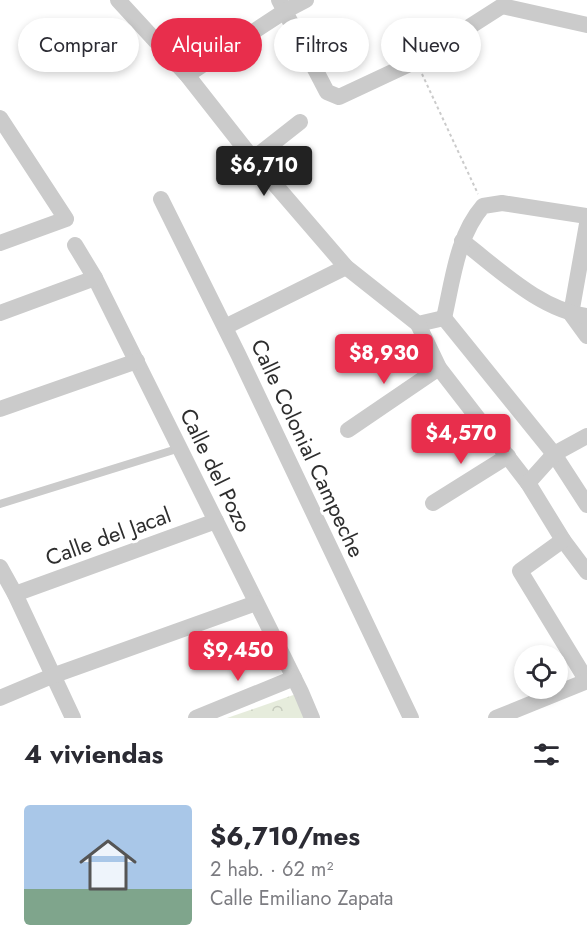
<!DOCTYPE html>
<html lang="es">
<head>
<meta charset="utf-8">
<style>
	:root { --surface:#fff; --page:#f7f7f7; --text:#2b2b33; --muted:#7c7c81; --accent:#e82e4c }
	body { margin:0; font-family:Jost,sans-serif; background:var(--page); color:var(--text); height:100vh; display:flex; flex-direction:column; font-size:22px; white-space:nowrap }
	* { box-sizing:border-box; margin:0 }
	p { font-size:20px; color:var(--muted) }
	.icon { flex:none; width:33px; height:33px; fill:none; stroke:currentColor; stroke-width:2; stroke-linecap:round; stroke-linejoin:round }
	.map { position:relative; height:718px; overflow:hidden }
	.sheet { display:flex; flex-direction:column; background:var(--surface); flex:1 }
	.sheet>* { flex:none }
	.banner { position:absolute; left:18px; top:18px; width:552px; height:54px; display:flex; gap:12px }
	.controls { position:absolute; left:514px; top:645px; display:grid; gap:12px }
	.controls a { display:grid; place-items:center; width:54px; height:54px; border-radius:50%; background:var(--surface); box-shadow:0 3px 9px #0003; font-size:30px }
	.price { position:absolute; translate:-50% -51px; padding:0 14px; border-radius:6px; background:var(--accent); color:#fff; font-size:20px; line-height:39px; filter:drop-shadow(0 2px 3px #0008) }
	.price::after { content:''; position:absolute; left:50%; top:36px; width:18px; height:14px; margin-left:-9px; background:inherit; clip-path:polygon(0 0,100% 0,50% 100%) }
	.price.on { background:#222; color:#fff }
	ul { padding:0; list-style:none }
	li { display:flex; align-items:center; gap:18px; height:150px; padding:0 24px }
	li span { display:grid; place-items:center; flex:none; width:168px; height:120px; border-radius:6px; color:#555 }
	li>.icon { margin-inline-start:auto }
	span .icon { width:72px; height:72px; fill:#fffc; stroke-width:1 }
	li b { font-size:26px }
	h2 { display:flex; justify-content:space-between; align-items:center; height:72px; padding:0 24px; font-size:26px }
	.tag { padding:0 21px; border-radius:27px; background:var(--surface); box-shadow:0 3px 9px #0003; font-size:21px; line-height:54px }
	.tag.on { background:var(--accent); color:#fff }
	.map>svg:first-child { display:block }
	.park { fill:url(#park-crowns) }
	.lines { fill:none; stroke-linecap:round; stroke-linejoin:round }
	.path { stroke:#cbcbcb; stroke-width:2; stroke-dasharray:3 3; stroke-linecap:butt }
	.lane { stroke:#cbcbcb; stroke-width:8 }
	.street { stroke:#cbcbcb; stroke-width:16 }
	.labels { text-anchor:middle; dominant-baseline:central; stroke-width:6; stroke-linejoin:round; paint-order:stroke }
	.street-label { font-size:22px; fill:#2e2e2e; stroke:#fff }
</style>
</head>
<body>
<div class="map">
<svg width="587" height="718" viewBox="0 0 587 718">
	<defs>
		<pattern id="park-crowns" width="20" height="18" patternUnits="userSpaceOnUse" patternTransform="scale(1.5)"><rect width="20" height="18" fill="#e6ecdc"/><path d="M2 6a3 3 0 1 1 6 0M12 15a3 3 0 1 1 6 0" fill="none" stroke="#c6cbbd"/></pattern>
	</defs>
	<rect width="100%" height="100%" fill="#fff"/>
	<path class="park" d="M299,693L309,718H227Z"/>
	<g class="lines">
		<path class="path" d="M422,74L478,194"/>
		<path class="lane" d="M0,504L180,448"/>
		<g class="street">
			<path d="M118,0L187,75L253,159L346,267L418,324L444,318"/>
			<path d="M279,0L327,92L339,97L416,61L502,6L587,25"/>
			<path d="M187,75L285,11L306,0"/>
			<path d="M0,118L66,219L0,243"/>
			<path d="M253,159L300,122"/>
			<path d="M161,199L238,354L411,718"/>
			<path d="M587,224L571,314L587,336"/>
			<path d="M462,241C499,269 540,310 587,316"/>
			<path d="M75,245L95,278L301,692L312,718"/>
			<path d="M0,313L95,278"/>
			<path d="M444,318L554,454L587,505"/>
			<path d="M444,318C453,279 457,236 483,206L502,203L587,216"/>
			<path d="M418,324L439,368L528,483L563,540L587,572"/>
			<path d="M225,327L346,267"/>
			<path d="M0,409L137,361"/>
			<path d="M348,430L439,368"/>
			<path d="M528,483L554,454L587,436"/>
			<path d="M433,503L508,456"/>
			<path d="M563,540L520,571L587,681"/>
			<path d="M0,567L15,594L73,718"/>
			<path d="M15,594L216,521"/>
			<path d="M0,698L52,676L256,603"/>
			<path d="M196,718L294,678"/>
			<path d="M496,718L587,681"/>
		</g>
	</g>
	<g class="labels">
		<g class="street-label">
			<text transform="translate(308 448) rotate(65)">Calle Colonial Campeche</text>
			<text transform="translate(216 470) rotate(64)">Calle del Pozo</text>
			<text transform="translate(108 536) rotate(-20)">Calle del Jacal</text>
		</g>
	</g>
</svg>
<div class="controls">
<a><svg class="icon" aria-label="locate" viewBox="0 0 24 24"><circle cx="12" cy="12" r="6"/><path d="M12 2v4M12 18v4M2 12h4M18 12h4"/></svg></a>
</div>
<b class="price on" style="left:264px;top:197px">$6,710</b>
<b class="price" style="left:384px;top:385px">$8,930</b>
<b class="price" style="left:461px;top:465px">$4,570</b>
<b class="price" style="left:238px;top:682px">$9,450</b>
<div class="banner">
<a class="tag">Comprar</a>
<a class="tag on">Alquilar</a>
<a class="tag">Filtros</a>
<a class="tag">Nuevo</a>
</div>
</div>
<section class="sheet">
<h2>4 viviendas<svg class="icon" aria-label="filters" viewBox="0 0 24 24"><path d="M4 7h16M4 17h16"/><circle cx="9" cy="7" r="2"/><circle cx="15" cy="17" r="2"/></svg></h2>
<ul>
<li><span style="background:linear-gradient(#a9c7e8 70%,#7fa58c 0)"><svg class="icon" aria-label="home" viewBox="0 0 24 24"><path d="M3 11l9-7 9 7M6 9v11h12V9"/></svg></span><div><b>$6,710/mes</b><p>2 hab. · 62 m²</p><p>Calle Emiliano Zapata</p></div></li>
</ul>
</section>
</body>
</html>
